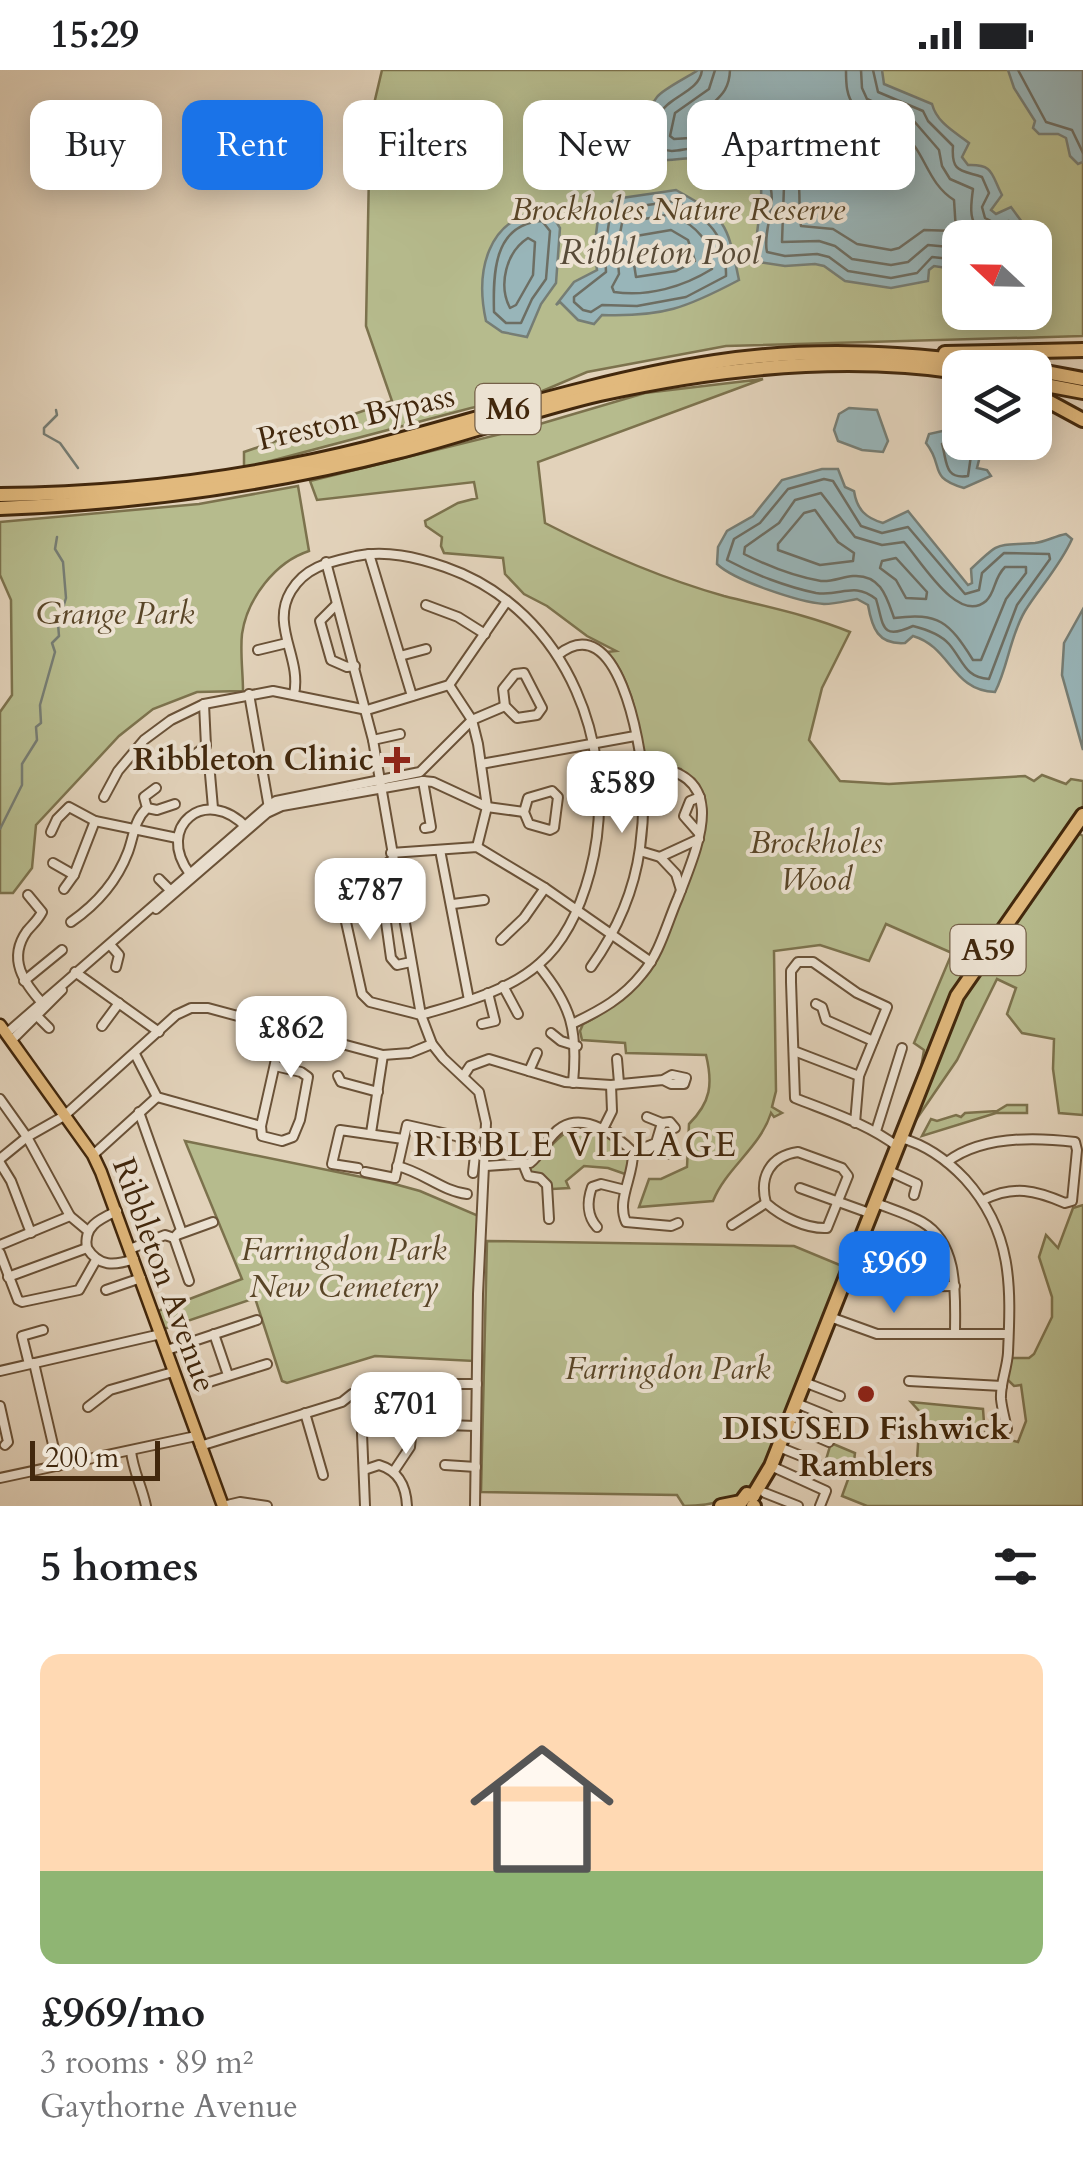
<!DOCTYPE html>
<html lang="en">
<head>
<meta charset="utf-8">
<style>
	:root { --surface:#fff; --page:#f2f2f2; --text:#202124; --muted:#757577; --accent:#1a73e8 }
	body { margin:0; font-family:Cardo,serif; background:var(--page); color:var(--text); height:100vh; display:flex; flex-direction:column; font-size:38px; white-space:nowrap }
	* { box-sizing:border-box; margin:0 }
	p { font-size:32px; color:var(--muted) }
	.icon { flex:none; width:55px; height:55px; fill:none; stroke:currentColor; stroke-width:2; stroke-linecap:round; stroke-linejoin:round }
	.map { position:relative; height:1436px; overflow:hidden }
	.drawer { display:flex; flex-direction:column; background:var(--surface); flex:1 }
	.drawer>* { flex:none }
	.banner { position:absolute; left:30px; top:30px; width:1025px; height:90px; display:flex; gap:20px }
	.needle { width:65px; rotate:292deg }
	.tools { position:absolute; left:942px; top:150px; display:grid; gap:20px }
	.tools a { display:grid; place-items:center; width:110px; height:110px; border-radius:20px; background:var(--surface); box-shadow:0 5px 25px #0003; font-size:50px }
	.scale { position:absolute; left:30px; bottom:25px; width:130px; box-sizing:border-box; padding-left:10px; border:5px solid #42280d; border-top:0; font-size:28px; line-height:35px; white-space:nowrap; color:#42280d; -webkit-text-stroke:8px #ece2d2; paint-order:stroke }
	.price { position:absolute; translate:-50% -85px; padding:0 22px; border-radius:20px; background:#fff; color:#222; font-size:32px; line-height:65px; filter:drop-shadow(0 2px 5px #0008) }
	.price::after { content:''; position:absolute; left:50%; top:60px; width:30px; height:22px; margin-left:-15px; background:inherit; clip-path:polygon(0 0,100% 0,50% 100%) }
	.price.on { background:var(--accent); color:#fff }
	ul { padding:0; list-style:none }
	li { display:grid; align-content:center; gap:20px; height:530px; padding:0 40px }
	li span { display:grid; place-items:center; height:310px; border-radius:20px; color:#555 }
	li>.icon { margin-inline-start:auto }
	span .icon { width:180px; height:180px; fill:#fffc; stroke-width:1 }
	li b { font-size:42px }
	h2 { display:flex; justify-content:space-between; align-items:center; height:120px; padding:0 40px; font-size:42px }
	.chip { padding:0 35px; border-radius:20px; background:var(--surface); box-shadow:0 5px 25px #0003; font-size:35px; line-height:90px }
	.chip.on { background:var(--accent); color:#fff }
	.status { display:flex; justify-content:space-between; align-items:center; height:70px; padding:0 50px; background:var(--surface); direction:ltr }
	.status svg { height:28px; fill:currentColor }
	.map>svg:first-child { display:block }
	.green { fill:#b6bb8d; stroke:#7c724d; stroke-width:2.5; fill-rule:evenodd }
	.water { fill:#98b5b9; stroke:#767d74; stroke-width:2.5 }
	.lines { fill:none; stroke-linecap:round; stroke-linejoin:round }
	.shore { stroke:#6d6e63; stroke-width:2.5 }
	.stream { stroke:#767d74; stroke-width:2.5 }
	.minor-casing { stroke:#6a5238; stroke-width:12 }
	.major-casing { stroke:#42280d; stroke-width:15 }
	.highway-casing { stroke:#42280d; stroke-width:18 }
	.minor { stroke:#ece2d2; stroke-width:8 }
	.major { stroke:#e1b97d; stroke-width:10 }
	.highway { stroke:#e1b97d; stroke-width:12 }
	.poi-dot { fill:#8f2418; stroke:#ece2d2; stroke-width:4 }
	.labels { text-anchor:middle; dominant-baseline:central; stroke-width:8; stroke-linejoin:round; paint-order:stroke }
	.shield { fill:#ece2d2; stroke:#756048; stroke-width:2.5 }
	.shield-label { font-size:30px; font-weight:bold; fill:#42280d }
	.park-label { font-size:32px; font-style:italic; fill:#594527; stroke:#ece2d2 }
	.street-label { font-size:32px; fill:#42280d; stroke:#ece2d2 }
	.poi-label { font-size:32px; font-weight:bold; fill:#42280d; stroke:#ece2d2; text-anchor:end }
	.water-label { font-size:35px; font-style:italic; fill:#584b38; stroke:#ece2d2 }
	.neighbourhood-label { font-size:35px; letter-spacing:2.5px; fill:#42280d; stroke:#ece2d2 }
</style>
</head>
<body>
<div class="status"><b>15:29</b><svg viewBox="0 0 49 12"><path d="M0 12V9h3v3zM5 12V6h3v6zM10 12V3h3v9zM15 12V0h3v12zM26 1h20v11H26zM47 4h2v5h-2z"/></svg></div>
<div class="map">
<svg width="1083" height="1436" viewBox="0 0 1083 1436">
	<rect width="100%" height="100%" fill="#e2d2ba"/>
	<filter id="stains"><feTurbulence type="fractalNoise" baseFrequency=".002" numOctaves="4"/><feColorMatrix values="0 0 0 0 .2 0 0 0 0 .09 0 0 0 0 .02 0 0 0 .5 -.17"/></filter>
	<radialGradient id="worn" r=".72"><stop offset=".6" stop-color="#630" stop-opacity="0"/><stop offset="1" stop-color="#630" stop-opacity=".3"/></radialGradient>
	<g class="green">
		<path d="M382,0H1083V266L726,276L587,302L533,325L471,338L244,398V382L392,331L366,256L370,51ZM960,168H1035V242H960Z"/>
		<path d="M763,309L538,392L545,453C601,482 664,509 724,526C767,537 809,545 850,562L822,618L809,670L840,711L889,714L1025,706L1034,711L1042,705L1066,714L1071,709L1083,711V736L957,926L921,998L924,980L914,973L952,883L886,854L869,891L820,875L774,881L776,1021L772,1037L782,1043L774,1047L771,1043C760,1078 726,1098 713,1131L639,1137L649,1109H661L687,1097L689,1054C711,1032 713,1014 706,985L626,983L625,973L582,970L580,961L583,954C663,916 678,820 702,743L703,727L681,699L645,691C638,655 633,610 607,582L616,581L587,566L547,536L524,524L505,504L503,488L444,483L441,476L442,467L426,456L425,451L458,433L477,428L474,412L317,430L310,411L533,356L645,323Z"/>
		<path d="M298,416L309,481C275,492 247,529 242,564C240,582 243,603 243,621L197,622L153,639L119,666L36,755L32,798L13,823H0V642L12,625L11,530L0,505V452L199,434Z"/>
		<path d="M1076,762L1083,766V1045L1059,1043L1053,999L1054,969L1022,963L1007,944L1016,918L997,909L957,990L909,1060L962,929Z"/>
		<path d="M1007,1035H1027V1043H996L922,1066L931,1049L937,1051L956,1045L961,1047L965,1043L997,1041Z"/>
		<path d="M585,1056C607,1063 627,1073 630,1097L625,1104L608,1098L584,1096L566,1111L569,1118L552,1119L549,1112L527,1102L528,1096C551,1083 557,1059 585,1056Z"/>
		<path d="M185,1071L391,1113L420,1121L481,1147L474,1291L375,1286L287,1313L282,1311L255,1228L164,1259L158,1241L242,1209Z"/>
		<path d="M1083,1135V1436H867L842,1426L850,1404L825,1393L831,1373L855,1383L854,1391L898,1406L917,1390L920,1342L911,1332L983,1339L985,1367H998L1018,1372L1026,1351L1021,1315L1014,1316L1007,1309L1011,1288H1029L1034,1284L1052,1247V1227L1039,1187L1046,1165L1058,1178L1073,1138Z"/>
		<path d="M487,1171L794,1176L847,1198L761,1409C737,1429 714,1436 684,1436L677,1425L481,1422Z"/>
	</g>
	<g class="water">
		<path d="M698,0H882L884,14L932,34C937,53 955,62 969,73L962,87L968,95C994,94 991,104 1002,125L991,140L996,144L1011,137L1033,167L960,168V200L934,196L929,200L928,211L891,218L845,211L824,196L815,194L785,196L758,192C752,169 763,142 761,117C745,104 724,93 702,89C687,86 670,92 654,90C647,71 642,45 657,27C663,19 688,7 698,0Z"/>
		<path d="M1008,0H1083V92L1078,94L1070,86L1066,68L1058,64H1039L1033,58L1035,51L1014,18Z"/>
		<path d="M676,120C727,148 727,153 739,210C686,238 663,247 602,245L594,254L578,250L560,232L556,235L574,212L597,200L594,180L599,141L615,129Z"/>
		<path d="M544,140L554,148L560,158L556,213L541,234L527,267L502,262L486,251C475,201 487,148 544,140Z"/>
		<path d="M849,338L877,340L888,371L883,382L862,380L838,371L834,360L839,344Z"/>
		<path d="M960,357V372L995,374L982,378L977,398L987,400L991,406L964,418C927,407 945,397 926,373L929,364Z"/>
		<path d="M822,399H838L845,417L854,421C857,440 866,448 883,453L908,441L968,515L972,513L971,499C1001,470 995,476 1035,473C1045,472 1055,466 1066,464L1072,469C1060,496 1040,517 1025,541C1010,566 1008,597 995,622C952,621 951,577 913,566L905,573C878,575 872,558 868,535L857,529C846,531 835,534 824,534C799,532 735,511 717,494L718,477L727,461L753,446L782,410Z"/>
		<path d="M1083,539V680L1062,605L1064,573Z"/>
	</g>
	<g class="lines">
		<g class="shore">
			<path d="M702,0C698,32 641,24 660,78C673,85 685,77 700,78C724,80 750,95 768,110C779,134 762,160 767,182L785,186L817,184L829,187L848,201L891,208L917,203L932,187L960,190"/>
			<path d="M715,0L709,19L675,43L670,66L674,69L706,67L754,83L776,100L784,116L782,172L819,171L835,176L852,189L891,195L908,192L928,175L960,178"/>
			<path d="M730,0C729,29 710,29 702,48C733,64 788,68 798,109C801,124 798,142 801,156L833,159L857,174L891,180L899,178L924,160L956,161L954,130C927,113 926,83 903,63C889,51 867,53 855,37C846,26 846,13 846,0"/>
			<path d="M861,0L862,18L867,29L913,50L939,80L942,96L950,109L973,119C968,155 972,160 1007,168"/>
			<path d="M873,0L878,22L923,41L928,51L953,76C951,103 961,100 982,107L989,123L982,137L985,148L995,153L1009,151L1022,168"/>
			<path d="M1018,0L1046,52L1072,60L1083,83"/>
			<path d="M675,131C708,149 727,164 726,206L686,227L637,236L602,235L591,242L583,240L574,232V227L606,202L605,180L610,145L620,139Z"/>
			<path d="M672,144C697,157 711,170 712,199C683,217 648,227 614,222L612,217L619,204L617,180L622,153Z"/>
			<path d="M542,151L550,161L546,209L532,229L521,253H506L494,242C493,205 493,154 542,151Z"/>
			<path d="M671,160L688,170L695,191L676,201L636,207L632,181L636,166Z"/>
			<path d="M528,168L535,172L533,205L516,235L510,238C498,215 506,182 528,168Z"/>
			<path d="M960,368L942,374C947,391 944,410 968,406L973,372"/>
			<path d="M824,409L833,411L861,456L882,463L908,457L965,524L979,520L982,503L1004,483L1049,484L1050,489L1017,535L989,609C965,608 963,590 949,574C940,564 925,559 913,556C880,571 884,555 876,529C853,511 841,527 816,523C787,517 753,504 727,490L734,469L760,453L788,419Z"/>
			<path d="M821,423L855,467L882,475L904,472C921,491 958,555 986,531C996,522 993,509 1005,497H1026V503L1006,529L981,590H973C949,552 939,542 894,548C887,528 881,504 853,506C842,507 832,512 821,511C796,507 766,495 744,484L745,477L779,453L795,430Z"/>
			<path d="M815,440L838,472L854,483L853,491L820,495L778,480V474L804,443Z"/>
			<path d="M896,488L927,522L926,529L906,528L896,510L880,498L882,491Z"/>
		</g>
		<g class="stream">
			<path d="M56,340L57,345L44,358V364L60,373L78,398"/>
			<path d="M0,759L22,715V694L37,670L36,657L41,653L40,635L55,582L52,573L59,566L58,554L66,528L63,492L55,479L57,467"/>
		</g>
		<g class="minor-casing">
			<g id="minor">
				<path d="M369,484L412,626"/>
				<path d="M326,492L373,670L421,945L432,974L443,988L479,1022L486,1053L478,1224L475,1436"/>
				<path d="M336,535L320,551L331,590L347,597L355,596"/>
				<path d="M426,535L458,547L485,564"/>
				<path d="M258,580L287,573"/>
				<path d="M558,585C618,536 641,675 643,710C644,732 643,756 640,778C634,822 616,862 591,897"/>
				<path d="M400,586L426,579"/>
				<path d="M524,603L542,638L537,645L517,648L505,636L503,619L515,604Z"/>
				<path d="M449,615L472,650L478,674L487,737L477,777"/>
				<path d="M249,624L269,738"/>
				<path d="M294,624C302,588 270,556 291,521C306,496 330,492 356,486C386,480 416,487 445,497C569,540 622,682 590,802C581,836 566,871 539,894C507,922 461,933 421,945"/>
				<path d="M373,670L400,664"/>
				<path d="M188,690L206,676L204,634"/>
				<path d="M481,694L635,666"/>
				<path d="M210,704L213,738"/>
				<path d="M423,711L431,757L425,758"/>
				<path d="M552,721L558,727L554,758L550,760L529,754L524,742L528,728Z"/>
				<path d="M104,727L118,701L144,670L171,650L204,634L273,621L367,640L449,615L507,531"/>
				<path d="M147,738L157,740L175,734"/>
				<path d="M51,762L57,749L69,737L95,751L177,768"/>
				<path d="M698,762L684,746L690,731L700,727"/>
				<path d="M440,780L469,930"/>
				<path d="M640,781L660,787L699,769"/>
				<path d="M391,783L477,777L545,818L651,892"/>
				<path d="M660,787L676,804L681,820"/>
				<path d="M53,793L74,805L95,751"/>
				<path d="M190,804C154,757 206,714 247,758"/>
				<path d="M159,809L170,820"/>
				<path d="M64,819L74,805"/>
				<path d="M28,825L42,842C38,850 33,854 27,861C7,889 24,913 43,934"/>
				<path d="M340,825L362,924L370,932L421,945"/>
				<path d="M332,830L392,790"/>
				<path d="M453,834L484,830"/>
				<path d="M156,839L267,743L282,736L423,711L433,712L487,737L524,742"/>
				<path d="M402,839L385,845L391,888L397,895L411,892"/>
				<path d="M71,852C97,834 117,811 128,782C134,766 134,750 147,738L144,727L156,718"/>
				<path d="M501,870L524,848L545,818"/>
				<path d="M112,877L119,885L116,897"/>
				<path d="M538,895C572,936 578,961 573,1013"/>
				<path d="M75,902L159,962"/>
				<path d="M24,911L62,880"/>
				<path d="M503,916L518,944"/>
				<path d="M816,934L822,937L826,950L873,971"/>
				<path d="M36,945L49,958"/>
				<path d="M574,953C601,940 623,928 642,904C660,883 667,853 678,828C700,771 732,700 642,696"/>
				<path d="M482,954L495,951L488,923"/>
				<path d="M102,956L119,933"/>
				<path d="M7,963L268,736L276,731L420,702L472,650L505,636"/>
				<path d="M551,963L561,971L577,976"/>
				<path d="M12,970L62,920"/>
				<path d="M794,981L859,1006"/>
				<path d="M135,984L157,1027L261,1056"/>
				<path d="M617,989L619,1013"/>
				<path d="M529,1001L537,983"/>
				<path d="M464,1005L470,996L489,989L565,1012L611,1015L663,1010L672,1005L686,1008L684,1014H671L663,1010"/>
				<path d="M338,1006L341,1012L378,1022"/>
				<path d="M0,1029L27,1067L70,1146"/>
				<path d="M647,1047L662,1053"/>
				<path d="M855,1053L859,1006L887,937L857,923L813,892H798L791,901V912L795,1028C830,1042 868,1054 898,1077"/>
				<path d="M261,1056L262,1066L282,1071L293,1067L300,1050L308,1007L301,1002L275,996"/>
				<path d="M261,1056L283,958"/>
				<path d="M603,1059L612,1041L611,1015"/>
				<path d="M876,1061L902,978"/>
				<path d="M371,1063L383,985"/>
				<path d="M901,1068C926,1075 948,1091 965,1109C1013,1162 1011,1216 1008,1283C1007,1299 1000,1314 1001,1329C1002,1339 1005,1349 1007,1359"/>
				<path d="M652,1075L669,1084"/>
				<path d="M633,1082L656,1073L662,1053L670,1052L675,1058"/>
				<path d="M798,1082L842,1098L848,1106L827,1158C806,1159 782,1147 766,1133C759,1107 770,1086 798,1082Z"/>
				<path d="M93,1085L157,1027"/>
				<path d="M0,1089L27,1067L64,1046L176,945L191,938H208L383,985L410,983L432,974"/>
				<path d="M947,1092C981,1066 1035,1067 1075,1072L1077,1080L1072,1131L1065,1133C1035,1120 1014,1115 983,1130"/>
				<path d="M0,1093L11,1111L31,1163"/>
				<path d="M397,1096C423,1102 442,1121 467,1124"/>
				<path d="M486,1096L530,1093C543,1083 548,1065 562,1057C586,1043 617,1066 633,1082C634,1106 616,1130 626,1152L671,1156L678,1153"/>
				<path d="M524,1096L528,1106L540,1108L547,1115L549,1149"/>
				<path d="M358,1098L332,1094L340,1060L403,1069"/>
				<path d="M889,1101L917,1114L914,1125"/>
				<path d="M365,1102L395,1108L407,1055L456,1066L476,1076L473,1103"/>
				<path d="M800,1118L872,1144"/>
				<path d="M876,1133C891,1139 908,1144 922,1152C960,1174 955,1227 955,1264"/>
				<path d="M117,1141C100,1149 83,1156 87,1178C99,1197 114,1196 134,1189"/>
				<path d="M732,1155L766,1133"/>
				<path d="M597,1157C587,1146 587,1131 592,1117L601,1114L625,1120"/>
				<path d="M177,1165L213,1152"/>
				<path d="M174,1168L189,1211"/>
				<path d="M0,1175L70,1146L88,1161"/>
				<path d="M130,1179L165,1165L174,1168L181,1160L139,1042"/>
				<path d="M0,1183L18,1230L22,1232L79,1220L96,1190"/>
				<path d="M847,1205L878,1217L955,1216"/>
				<path d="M8,1207L87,1178"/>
				<path d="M106,1220L141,1208"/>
				<path d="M830,1247L877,1264H1008"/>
				<path d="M214,1264L228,1305"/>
				<path d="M167,1280L257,1250"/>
				<path d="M34,1293L58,1396"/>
				<path d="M29,1294L22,1266L43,1260"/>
				<path d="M0,1301L161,1264"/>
				<path d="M909,1311L1002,1316"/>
				<path d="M804,1312L840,1326"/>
				<path d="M206,1313L267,1294"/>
				<path d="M450,1314H477"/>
				<path d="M796,1333L828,1346"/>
				<path d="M0,1336L8,1372L5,1375"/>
				<path d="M88,1337L110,1320L173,1302"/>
				<path d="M305,1343L323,1405"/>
				<path d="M787,1354L829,1372"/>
				<path d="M446,1355L476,1356"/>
				<path d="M200,1376L342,1332L352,1324"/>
				<path d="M779,1377L816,1392"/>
				<path d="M131,1381C133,1401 142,1416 146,1436"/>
				<path d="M445,1395L476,1397"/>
				<path d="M771,1396L826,1421L820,1436"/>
				<path d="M364,1400L379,1395C399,1401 406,1416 407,1436"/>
				<path d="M394,1401L410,1377L413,1348"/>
				<path d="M0,1408L196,1366"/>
				<path d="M765,1423L798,1436"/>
				<path d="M223,1436L240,1432L267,1436"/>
				<path d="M365,1436L360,1315L402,1312"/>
			</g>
		</g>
		<g class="major-casing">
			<path id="major" d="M0,955L93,1085L101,1102L223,1436"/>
		</g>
		<g class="highway-casing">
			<g id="highway">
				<path d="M945,283L1083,280"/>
				<path d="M1035,300L1083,309"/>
				<path d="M1035,313L1083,322"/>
				<path d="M1035,324L1083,350"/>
				<path d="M0,425C122,424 250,408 369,378C484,348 597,310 715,292C816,276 917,283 1018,298"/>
				<path d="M0,438C134,433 266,415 396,382C464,365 531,340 600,324C717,298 840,284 960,302"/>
				<path d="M753,1426L771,1396L957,926L1083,745"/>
				<path d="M721,1436L741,1432L747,1424L753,1426"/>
				<path d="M753,1436H754"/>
			</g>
		</g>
		<use href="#minor" class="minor"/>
		<use href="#major" class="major"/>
		<use href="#highway" class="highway"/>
	</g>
	<g class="poi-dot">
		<path d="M392 675h10v10h10v10h-10v10h-10v-10h-10v-10h10z"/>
		<circle cx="866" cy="1324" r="10"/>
	</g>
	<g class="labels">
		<g class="shield">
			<rect x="475.5" y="314" width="65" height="50" rx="8"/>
			<rect x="950.5" y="855" width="75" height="50" rx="8"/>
		</g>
		<g class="shield-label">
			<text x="508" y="339">M6</text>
			<text x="988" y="880">A59</text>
		</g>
		<g class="park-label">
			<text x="678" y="140">Brockholes Nature Reserve</text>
			<text x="115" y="544">Grange Park</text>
			<text x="816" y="773">Brockholes<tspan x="816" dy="37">Wood</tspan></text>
			<text x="344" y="1180">Farringdon Park<tspan x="344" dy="37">New Cemetery</tspan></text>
			<text x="668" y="1299">Farringdon Park</text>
		</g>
		<g class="street-label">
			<text transform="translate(356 348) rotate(-13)">Preston Bypass</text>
			<text transform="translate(164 1205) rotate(70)">Ribbleton Avenue</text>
		</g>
		<g class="poi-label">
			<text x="374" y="690">Ribbleton Clinic</text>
			<text x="866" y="1359" text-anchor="middle">DISUSED Fishwick<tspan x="866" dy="37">Ramblers</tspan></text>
		</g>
		<g class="water-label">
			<text x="660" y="183">Ribbleton Pool</text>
		</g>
		<g class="neighbourhood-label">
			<text x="576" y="1075">RIBBLE VILLAGE</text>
		</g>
	</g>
	<rect width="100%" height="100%" filter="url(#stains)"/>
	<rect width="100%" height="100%" fill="url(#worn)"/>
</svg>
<div class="tools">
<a><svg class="needle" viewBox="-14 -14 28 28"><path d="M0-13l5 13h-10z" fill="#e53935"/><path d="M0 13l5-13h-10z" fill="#757577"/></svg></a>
<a><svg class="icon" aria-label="layers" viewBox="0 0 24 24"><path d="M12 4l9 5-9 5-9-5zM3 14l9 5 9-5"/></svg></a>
</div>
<div class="scale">200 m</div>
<b class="price" style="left:622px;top:766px">£589</b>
<b class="price" style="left:370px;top:873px">£787</b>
<b class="price" style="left:291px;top:1011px">£862</b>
<b class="price on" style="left:894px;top:1246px">£969</b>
<b class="price" style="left:406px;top:1387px">£701</b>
<div class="banner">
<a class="chip">Buy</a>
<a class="chip on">Rent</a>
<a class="chip">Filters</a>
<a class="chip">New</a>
<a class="chip">Apartment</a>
</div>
</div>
<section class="drawer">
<h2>5 homes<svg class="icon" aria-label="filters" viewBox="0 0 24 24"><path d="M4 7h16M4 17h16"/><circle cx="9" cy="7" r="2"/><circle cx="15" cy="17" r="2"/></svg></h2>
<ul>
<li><span style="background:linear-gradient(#ffd9b3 70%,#8fb573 0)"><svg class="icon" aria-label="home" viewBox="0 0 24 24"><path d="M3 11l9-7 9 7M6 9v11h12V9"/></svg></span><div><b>£969/mo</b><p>3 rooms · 89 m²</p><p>Gaythorne Avenue</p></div></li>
</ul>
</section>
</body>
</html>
